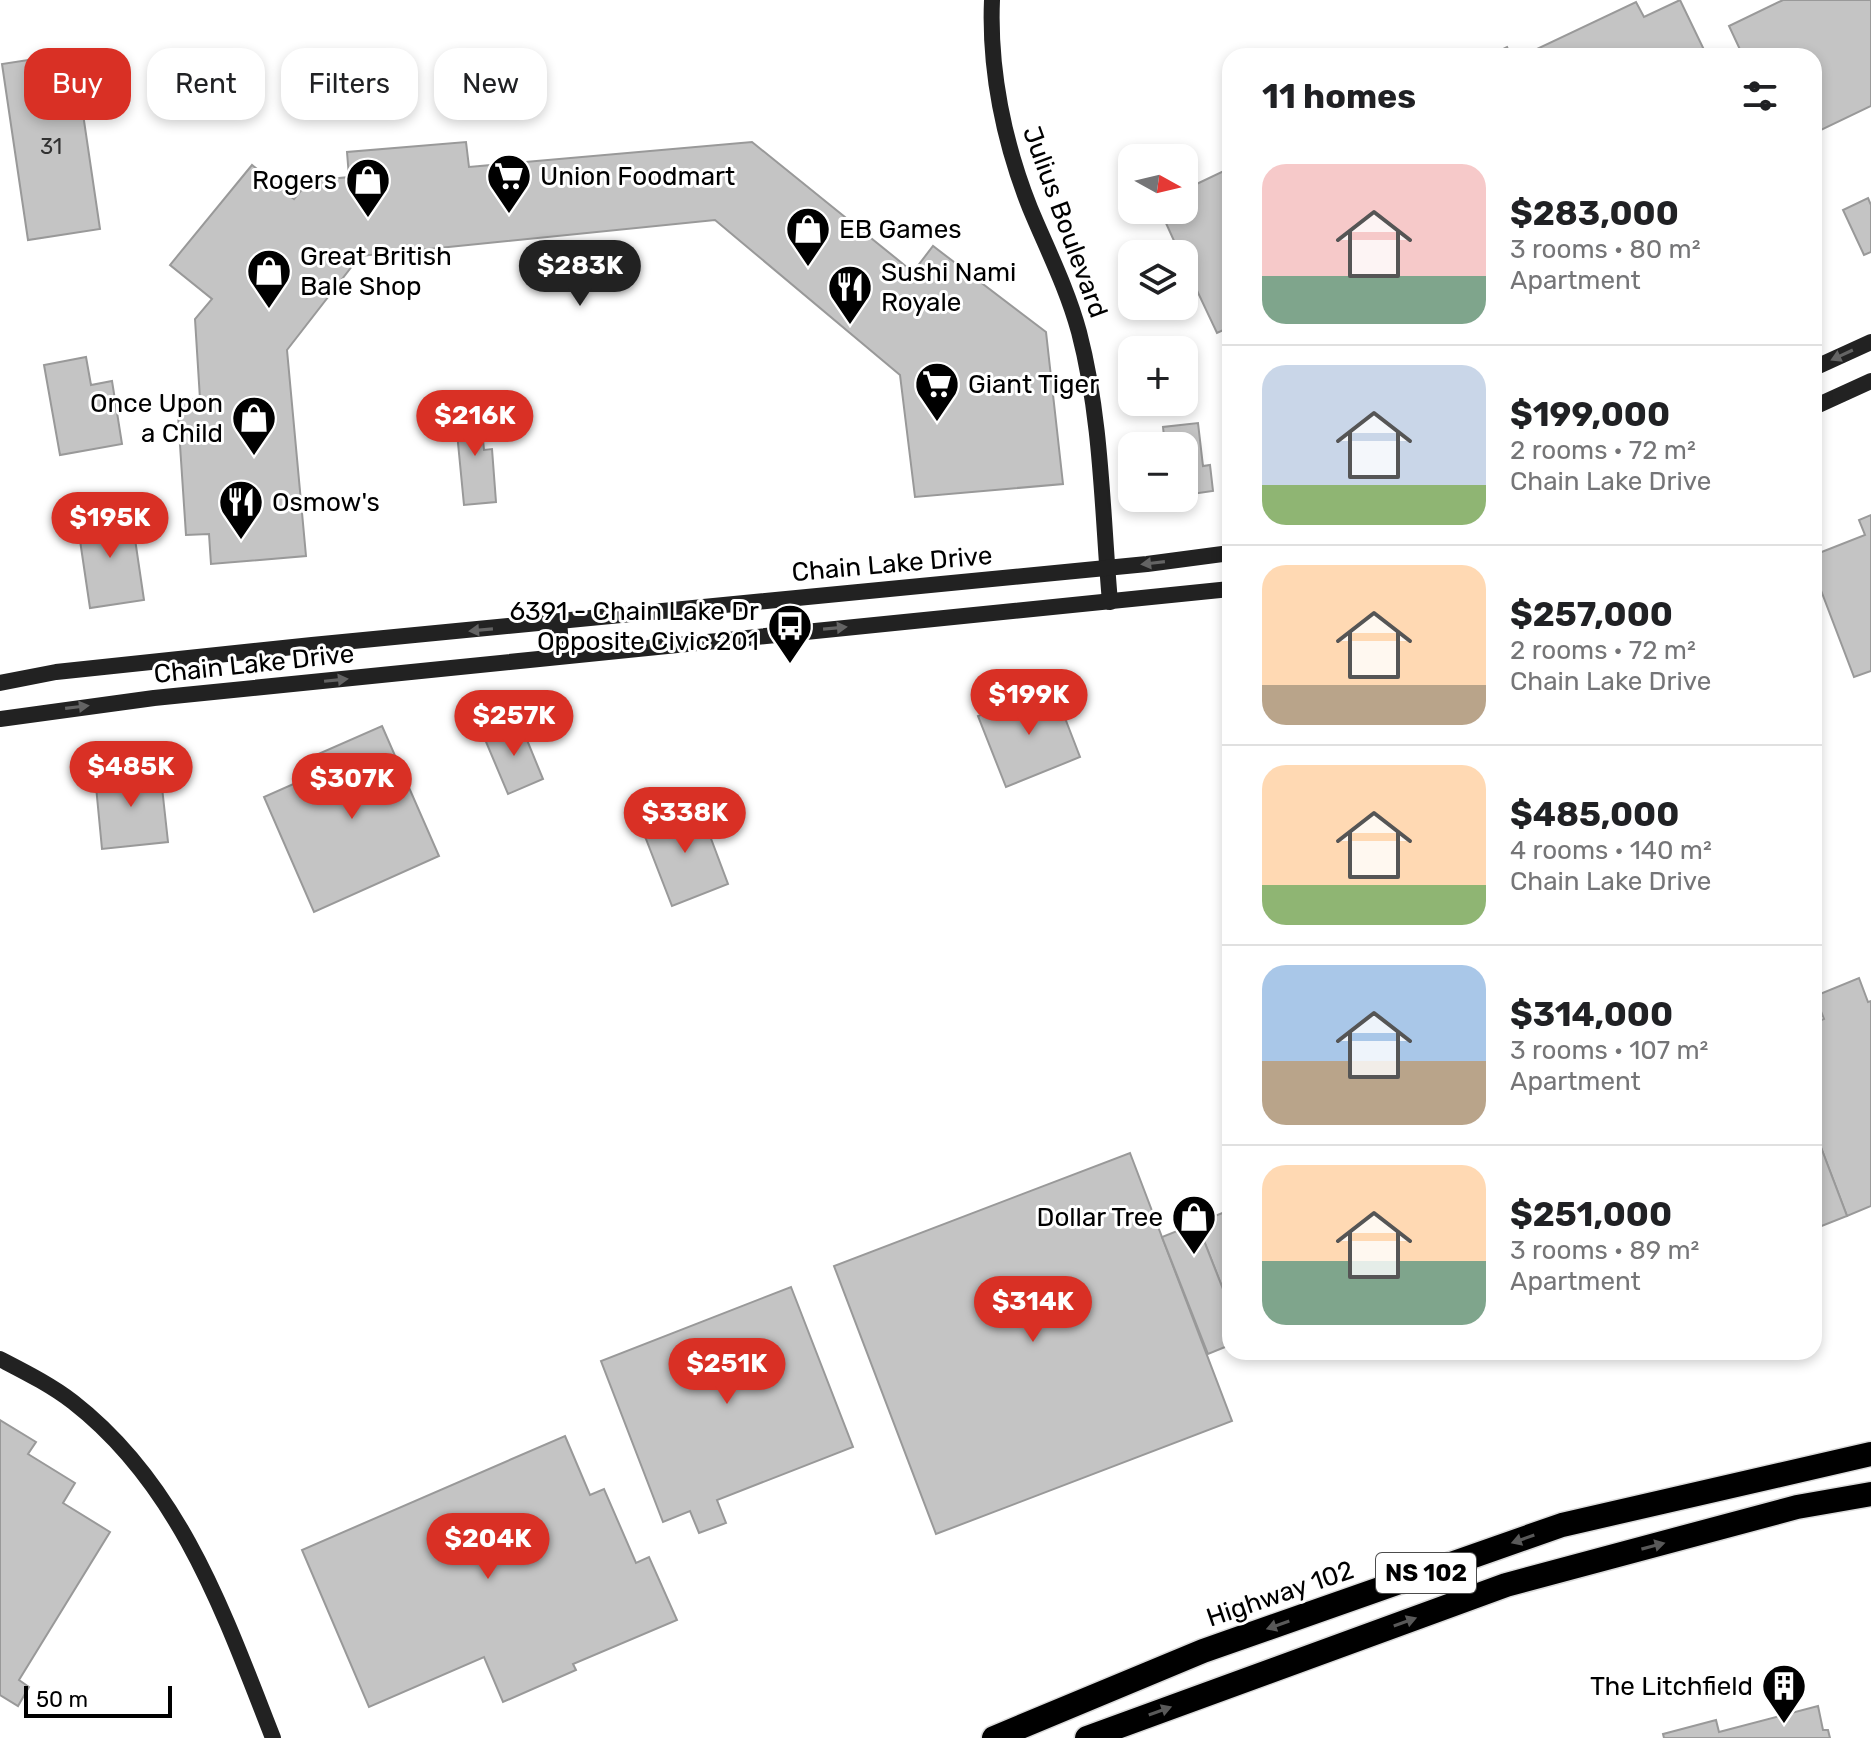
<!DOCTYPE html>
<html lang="en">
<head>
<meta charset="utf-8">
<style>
	:root { --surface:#fff; --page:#f6f6f6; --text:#202124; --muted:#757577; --line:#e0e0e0; --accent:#d93025 }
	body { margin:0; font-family:Rubik,sans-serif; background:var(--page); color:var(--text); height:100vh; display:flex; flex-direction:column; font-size:30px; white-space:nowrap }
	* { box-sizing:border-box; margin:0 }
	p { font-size:26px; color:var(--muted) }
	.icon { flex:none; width:44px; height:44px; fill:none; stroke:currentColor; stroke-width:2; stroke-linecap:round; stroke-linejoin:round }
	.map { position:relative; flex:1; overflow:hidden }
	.side { position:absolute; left:1222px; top:48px; width:600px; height:1312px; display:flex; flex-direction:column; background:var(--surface); border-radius:24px; box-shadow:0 4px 12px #0003 }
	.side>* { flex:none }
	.guide { position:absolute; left:24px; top:48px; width:760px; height:72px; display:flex; gap:16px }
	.needle { width:52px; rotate:98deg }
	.fabs { position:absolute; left:1118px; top:144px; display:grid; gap:16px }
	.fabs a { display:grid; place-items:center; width:80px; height:80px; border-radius:16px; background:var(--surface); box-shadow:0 4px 12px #0003; font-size:40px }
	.scale { position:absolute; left:24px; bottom:20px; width:148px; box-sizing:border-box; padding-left:8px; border:4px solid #000; border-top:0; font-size:22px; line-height:28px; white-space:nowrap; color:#000; -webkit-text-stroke:6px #fff; paint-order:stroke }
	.price { position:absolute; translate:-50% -68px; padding:0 18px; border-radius:28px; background:var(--accent); color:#fff; font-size:26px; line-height:52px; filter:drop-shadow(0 2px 4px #0008) }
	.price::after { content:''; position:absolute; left:50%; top:48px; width:24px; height:18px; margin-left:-12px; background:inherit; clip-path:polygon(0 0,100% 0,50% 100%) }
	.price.on { background:#222; color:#fff }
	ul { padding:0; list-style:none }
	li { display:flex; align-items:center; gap:24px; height:200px; padding:0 40px }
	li+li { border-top:2px solid var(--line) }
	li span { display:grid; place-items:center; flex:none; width:224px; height:160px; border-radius:24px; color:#555 }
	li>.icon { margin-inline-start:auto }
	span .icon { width:96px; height:96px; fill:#fffc; stroke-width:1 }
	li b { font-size:34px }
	h2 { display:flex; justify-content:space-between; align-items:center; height:96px; padding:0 40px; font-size:34px }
	.pill { padding:0 28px; border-radius:24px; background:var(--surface); box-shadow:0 4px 12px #0003; font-size:28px; line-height:72px }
	.pill.on { background:var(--accent); color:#fff }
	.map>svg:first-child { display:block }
	.building { fill:#c4c4c4; stroke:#999; stroke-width:2 }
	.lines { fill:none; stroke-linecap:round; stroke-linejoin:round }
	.highway-casing { stroke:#dbdbdb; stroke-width:27 }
	.secondary { stroke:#222; stroke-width:16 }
	.highway { stroke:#000; stroke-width:24 }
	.oneway { fill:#646464 }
	.oneway2 { fill:#595959 }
	.labels { text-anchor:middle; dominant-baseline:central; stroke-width:6; stroke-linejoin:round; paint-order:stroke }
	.number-label { font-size:22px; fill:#313131 }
	.shield { fill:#fff; stroke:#4c4c4c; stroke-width:2 }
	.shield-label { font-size:24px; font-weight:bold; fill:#000 }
	.poi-label { font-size:26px; fill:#000; stroke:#fff; text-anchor:start }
	.street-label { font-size:26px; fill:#000; stroke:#fff }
</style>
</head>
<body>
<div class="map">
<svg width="1871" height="1738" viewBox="0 0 1871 1738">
	<rect width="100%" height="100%" fill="#fff"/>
	<g class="building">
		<path d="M1680,0L1707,56H1522L1636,2L1644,17Z"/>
		<path d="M1783,0H1871V106L1821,130L1814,114V56H1743L1729,26Z"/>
		<path d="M1507,47L1511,56H1489Z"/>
		<path d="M74,53L100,229L28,240L2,64Z"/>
		<path d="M466,142L469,167L752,142L913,272L933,246L1046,332L1063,484L915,497L900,375L715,220L360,256L287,350L306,556L211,564L209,534L186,535L177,400L200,399L195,319L212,299L170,265L252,165L294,199L309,181L349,177L347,152Z"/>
		<path d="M1230,168V327L1217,333L1184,263V254H1180L1160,210H1184V190Z"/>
		<path d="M1868,198L1871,205V252L1864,255L1843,210Z"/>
		<path d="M86,357L91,385L112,381L122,444L60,455L44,365Z"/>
		<path d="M488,409L489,428L482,429L484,450L492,449L496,502L464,505L455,412Z"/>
		<path d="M1198,423L1203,466L1210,465L1213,491L1184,495V446H1165L1163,427Z"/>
		<path d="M131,512L144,600L90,608L77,520Z"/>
		<path d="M1871,515V671L1854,677L1814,572V555L1865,535L1859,520Z"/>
		<path d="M1053,687L1080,757L1006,787L978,716Z"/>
		<path d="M520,723L543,779L508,794L484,737Z"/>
		<path d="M382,726L439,856L314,912L264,797L323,771L316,755Z"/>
		<path d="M160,769L168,842L102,849L95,776Z"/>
		<path d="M698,804L728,884L672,906L641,826Z"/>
		<path d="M1859,978L1868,1002L1871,1001V1206L1847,1216L1814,1129V1023L1824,1019L1815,996Z"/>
		<path d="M1814,1129L1847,1216L1814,1229Z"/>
		<path d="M1130,1153L1232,1421L936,1534L834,1266Z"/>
		<path d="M1230,1210V1307L1197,1223Z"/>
		<path d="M1197,1223L1230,1307V1345L1208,1354L1162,1237Z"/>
		<path d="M791,1287L853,1447L717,1500L726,1523L699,1533L690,1511L663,1522L601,1361Z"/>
		<path d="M0,1420L36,1442L28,1454L75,1483L63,1503L110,1532L19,1680L29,1687L18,1706L0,1695Z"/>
		<path d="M565,1436L590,1495L604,1489L636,1563L649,1557L677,1620L573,1664L576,1670L503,1702L484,1657L369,1707L302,1550Z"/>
		<path d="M1818,1706L1823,1730H1828L1830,1738H1664L1663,1734L1716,1720L1719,1732Z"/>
	</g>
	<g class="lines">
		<g class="highway-casing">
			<g id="highway">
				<path d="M994,1738L1203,1651L1562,1525L1871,1454"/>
				<path d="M1087,1738L1506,1585L1797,1507L1871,1494"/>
			</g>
		</g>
		<g class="secondary">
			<path d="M992,0C989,70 1004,143 1030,208C1047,249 1067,288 1079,332C1102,420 1102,512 1110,602"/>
			<path d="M1814,368L1871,342"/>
			<path d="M1814,407L1871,381"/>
			<path d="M559,622L562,655"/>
			<path d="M0,683L56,672L312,645L1147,564L1230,553"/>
			<path d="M0,719L154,698L1230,589"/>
			<path d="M0,1359C25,1372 51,1385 73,1402C181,1486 225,1616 273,1738"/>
		</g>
		<use href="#highway" class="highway"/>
	</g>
	<defs><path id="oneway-solid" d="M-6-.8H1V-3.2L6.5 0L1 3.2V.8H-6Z" transform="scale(2)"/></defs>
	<g class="oneway">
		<use href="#oneway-solid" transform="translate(1842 355) rotate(155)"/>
		<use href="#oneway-solid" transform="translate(1153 563) rotate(173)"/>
		<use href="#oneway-solid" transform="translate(835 628) rotate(-5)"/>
		<use href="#oneway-solid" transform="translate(481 630) rotate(175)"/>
		<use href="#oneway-solid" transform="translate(336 680) rotate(-6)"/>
		<use href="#oneway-solid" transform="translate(77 707) rotate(-7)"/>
	</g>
	<g class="oneway2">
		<use href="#oneway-solid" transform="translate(1523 1539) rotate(161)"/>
		<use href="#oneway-solid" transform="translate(1653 1546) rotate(-15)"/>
		<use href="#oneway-solid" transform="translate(1405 1622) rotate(-20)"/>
		<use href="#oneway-solid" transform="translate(1278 1625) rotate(161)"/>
		<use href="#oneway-solid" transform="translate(1160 1711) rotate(-20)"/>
	</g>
	<defs>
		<g id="supermarket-pin" transform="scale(2.3)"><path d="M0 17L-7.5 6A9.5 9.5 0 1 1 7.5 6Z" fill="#000" stroke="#fff"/><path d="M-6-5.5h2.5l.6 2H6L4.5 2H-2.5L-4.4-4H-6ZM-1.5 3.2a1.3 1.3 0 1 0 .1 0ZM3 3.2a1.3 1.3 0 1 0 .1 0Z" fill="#fff"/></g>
		<g id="shop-pin" transform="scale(2.3)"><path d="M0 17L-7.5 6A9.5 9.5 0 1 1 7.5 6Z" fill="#000" stroke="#fff"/><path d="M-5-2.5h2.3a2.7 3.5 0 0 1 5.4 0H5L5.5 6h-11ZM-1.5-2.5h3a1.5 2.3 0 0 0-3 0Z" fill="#fff"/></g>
		<g id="restaurant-pin" transform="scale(2.3)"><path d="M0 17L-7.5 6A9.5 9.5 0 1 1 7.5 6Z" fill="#000" stroke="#fff"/><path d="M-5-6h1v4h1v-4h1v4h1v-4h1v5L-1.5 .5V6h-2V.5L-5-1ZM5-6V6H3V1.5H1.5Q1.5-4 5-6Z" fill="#fff"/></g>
		<g id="bus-pin" transform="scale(2.3)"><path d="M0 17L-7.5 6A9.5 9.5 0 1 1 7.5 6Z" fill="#000" stroke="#fff"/><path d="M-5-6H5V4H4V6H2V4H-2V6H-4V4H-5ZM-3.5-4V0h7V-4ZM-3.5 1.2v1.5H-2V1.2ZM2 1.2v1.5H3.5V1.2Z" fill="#fff"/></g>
		<g id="building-pin" transform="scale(2.3)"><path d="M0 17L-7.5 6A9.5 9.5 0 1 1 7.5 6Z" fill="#000" stroke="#fff"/><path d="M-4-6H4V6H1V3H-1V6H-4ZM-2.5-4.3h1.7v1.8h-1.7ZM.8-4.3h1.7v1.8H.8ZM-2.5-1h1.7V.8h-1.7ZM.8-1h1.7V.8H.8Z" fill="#fff"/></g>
	</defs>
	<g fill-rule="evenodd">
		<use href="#supermarket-pin" x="509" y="176"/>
		<use href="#shop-pin" x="368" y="180"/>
		<use href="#shop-pin" x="808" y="229"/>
		<use href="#shop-pin" x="269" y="271"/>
		<use href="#restaurant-pin" x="850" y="287"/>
		<use href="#supermarket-pin" x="937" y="384"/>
		<use href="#shop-pin" x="254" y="418"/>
		<use href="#restaurant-pin" x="241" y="502"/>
		<use href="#bus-pin" x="790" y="626"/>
		<use href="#shop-pin" x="1194" y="1217"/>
		<use href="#building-pin" x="1784" y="1686"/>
	</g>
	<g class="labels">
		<g class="number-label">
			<text x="51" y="146">31</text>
		</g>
		<rect class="shield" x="1376" y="1553" width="100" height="40" rx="6"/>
		<g class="shield-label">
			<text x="1426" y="1573">NS 102</text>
		</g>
		<g class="poi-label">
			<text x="540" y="176">Union Foodmart</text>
			<text x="337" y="180" text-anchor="end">Rogers</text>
			<text x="839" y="229">EB Games</text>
			<text x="300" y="256">Great British<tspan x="300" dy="30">Bale Shop</tspan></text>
			<text x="881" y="272">Sushi Nami<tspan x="881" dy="30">Royale</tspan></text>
			<text x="968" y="384">Giant Tiger</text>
			<text x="223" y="403" text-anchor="end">Once Upon<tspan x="223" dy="30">a Child</tspan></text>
			<text x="272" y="502">Osmow's</text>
			<text x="759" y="611" text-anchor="end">6391 - Chain Lake Dr<tspan x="759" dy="30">Opposite Civic 201</tspan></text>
			<text x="1163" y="1217" text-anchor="end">Dollar Tree</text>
			<text x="1753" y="1686" text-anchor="end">The Litchfield</text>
		</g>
		<g class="street-label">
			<text transform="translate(1065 222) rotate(70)">Julius Boulevard</text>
			<text transform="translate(892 564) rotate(-5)">Chain Lake Drive</text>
			<text transform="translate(254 664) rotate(-6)">Chain Lake Drive</text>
			<text transform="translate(1280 1594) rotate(-19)">Highway 102</text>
		</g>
	</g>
</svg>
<div class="fabs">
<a><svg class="needle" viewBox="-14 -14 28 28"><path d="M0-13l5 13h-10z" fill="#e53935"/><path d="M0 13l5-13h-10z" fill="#757577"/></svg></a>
<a><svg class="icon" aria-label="layers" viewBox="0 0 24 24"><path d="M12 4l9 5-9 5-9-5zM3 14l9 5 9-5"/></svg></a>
<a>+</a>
<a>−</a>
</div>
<div class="scale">50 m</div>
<b class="price on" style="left:580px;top:308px">$283K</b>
<b class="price" style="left:475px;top:458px">$216K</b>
<b class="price" style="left:110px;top:560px">$195K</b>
<b class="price" style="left:1029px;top:737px">$199K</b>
<b class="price" style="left:514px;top:758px">$257K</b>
<b class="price" style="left:131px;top:809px">$485K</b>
<b class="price" style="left:352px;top:821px">$307K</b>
<b class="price" style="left:685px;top:855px">$338K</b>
<b class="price" style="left:1033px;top:1344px">$314K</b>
<b class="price" style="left:727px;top:1406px">$251K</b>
<b class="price" style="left:488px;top:1581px">$204K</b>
<div class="guide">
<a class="pill on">Buy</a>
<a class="pill">Rent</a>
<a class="pill">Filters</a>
<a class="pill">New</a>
</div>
<section class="side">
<h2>11 homes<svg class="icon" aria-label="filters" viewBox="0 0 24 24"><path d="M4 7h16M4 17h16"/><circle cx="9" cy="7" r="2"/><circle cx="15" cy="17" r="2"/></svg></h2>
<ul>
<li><span style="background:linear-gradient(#f6c9c9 70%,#7fa58c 0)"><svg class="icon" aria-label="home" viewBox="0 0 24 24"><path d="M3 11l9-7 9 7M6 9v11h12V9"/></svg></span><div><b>$283,000</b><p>3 rooms · 80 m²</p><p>Apartment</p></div></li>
<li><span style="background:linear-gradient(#c9d6e8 75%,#8fb573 0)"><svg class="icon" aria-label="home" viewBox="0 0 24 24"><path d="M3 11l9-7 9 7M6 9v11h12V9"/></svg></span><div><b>$199,000</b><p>2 rooms · 72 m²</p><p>Chain Lake Drive</p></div></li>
<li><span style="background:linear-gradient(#ffd9b3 75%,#b9a48a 0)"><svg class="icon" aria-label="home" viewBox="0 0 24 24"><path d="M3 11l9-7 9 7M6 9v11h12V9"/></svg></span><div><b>$257,000</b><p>2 rooms · 72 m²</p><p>Chain Lake Drive</p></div></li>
<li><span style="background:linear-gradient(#ffd9b3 75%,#8fb573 0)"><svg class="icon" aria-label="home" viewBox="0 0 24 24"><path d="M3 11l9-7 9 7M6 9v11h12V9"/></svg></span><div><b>$485,000</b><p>4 rooms · 140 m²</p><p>Chain Lake Drive</p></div></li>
<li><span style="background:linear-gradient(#a9c7e8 60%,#b9a48a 0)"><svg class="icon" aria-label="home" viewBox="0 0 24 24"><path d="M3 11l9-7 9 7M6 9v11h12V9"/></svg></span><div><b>$314,000</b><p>3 rooms · 107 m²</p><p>Apartment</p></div></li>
<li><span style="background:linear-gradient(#ffd9b3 60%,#7fa58c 0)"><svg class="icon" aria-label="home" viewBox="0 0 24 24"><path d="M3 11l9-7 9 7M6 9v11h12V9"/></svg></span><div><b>$251,000</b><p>3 rooms · 89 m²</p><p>Apartment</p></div></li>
</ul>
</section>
</div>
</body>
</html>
